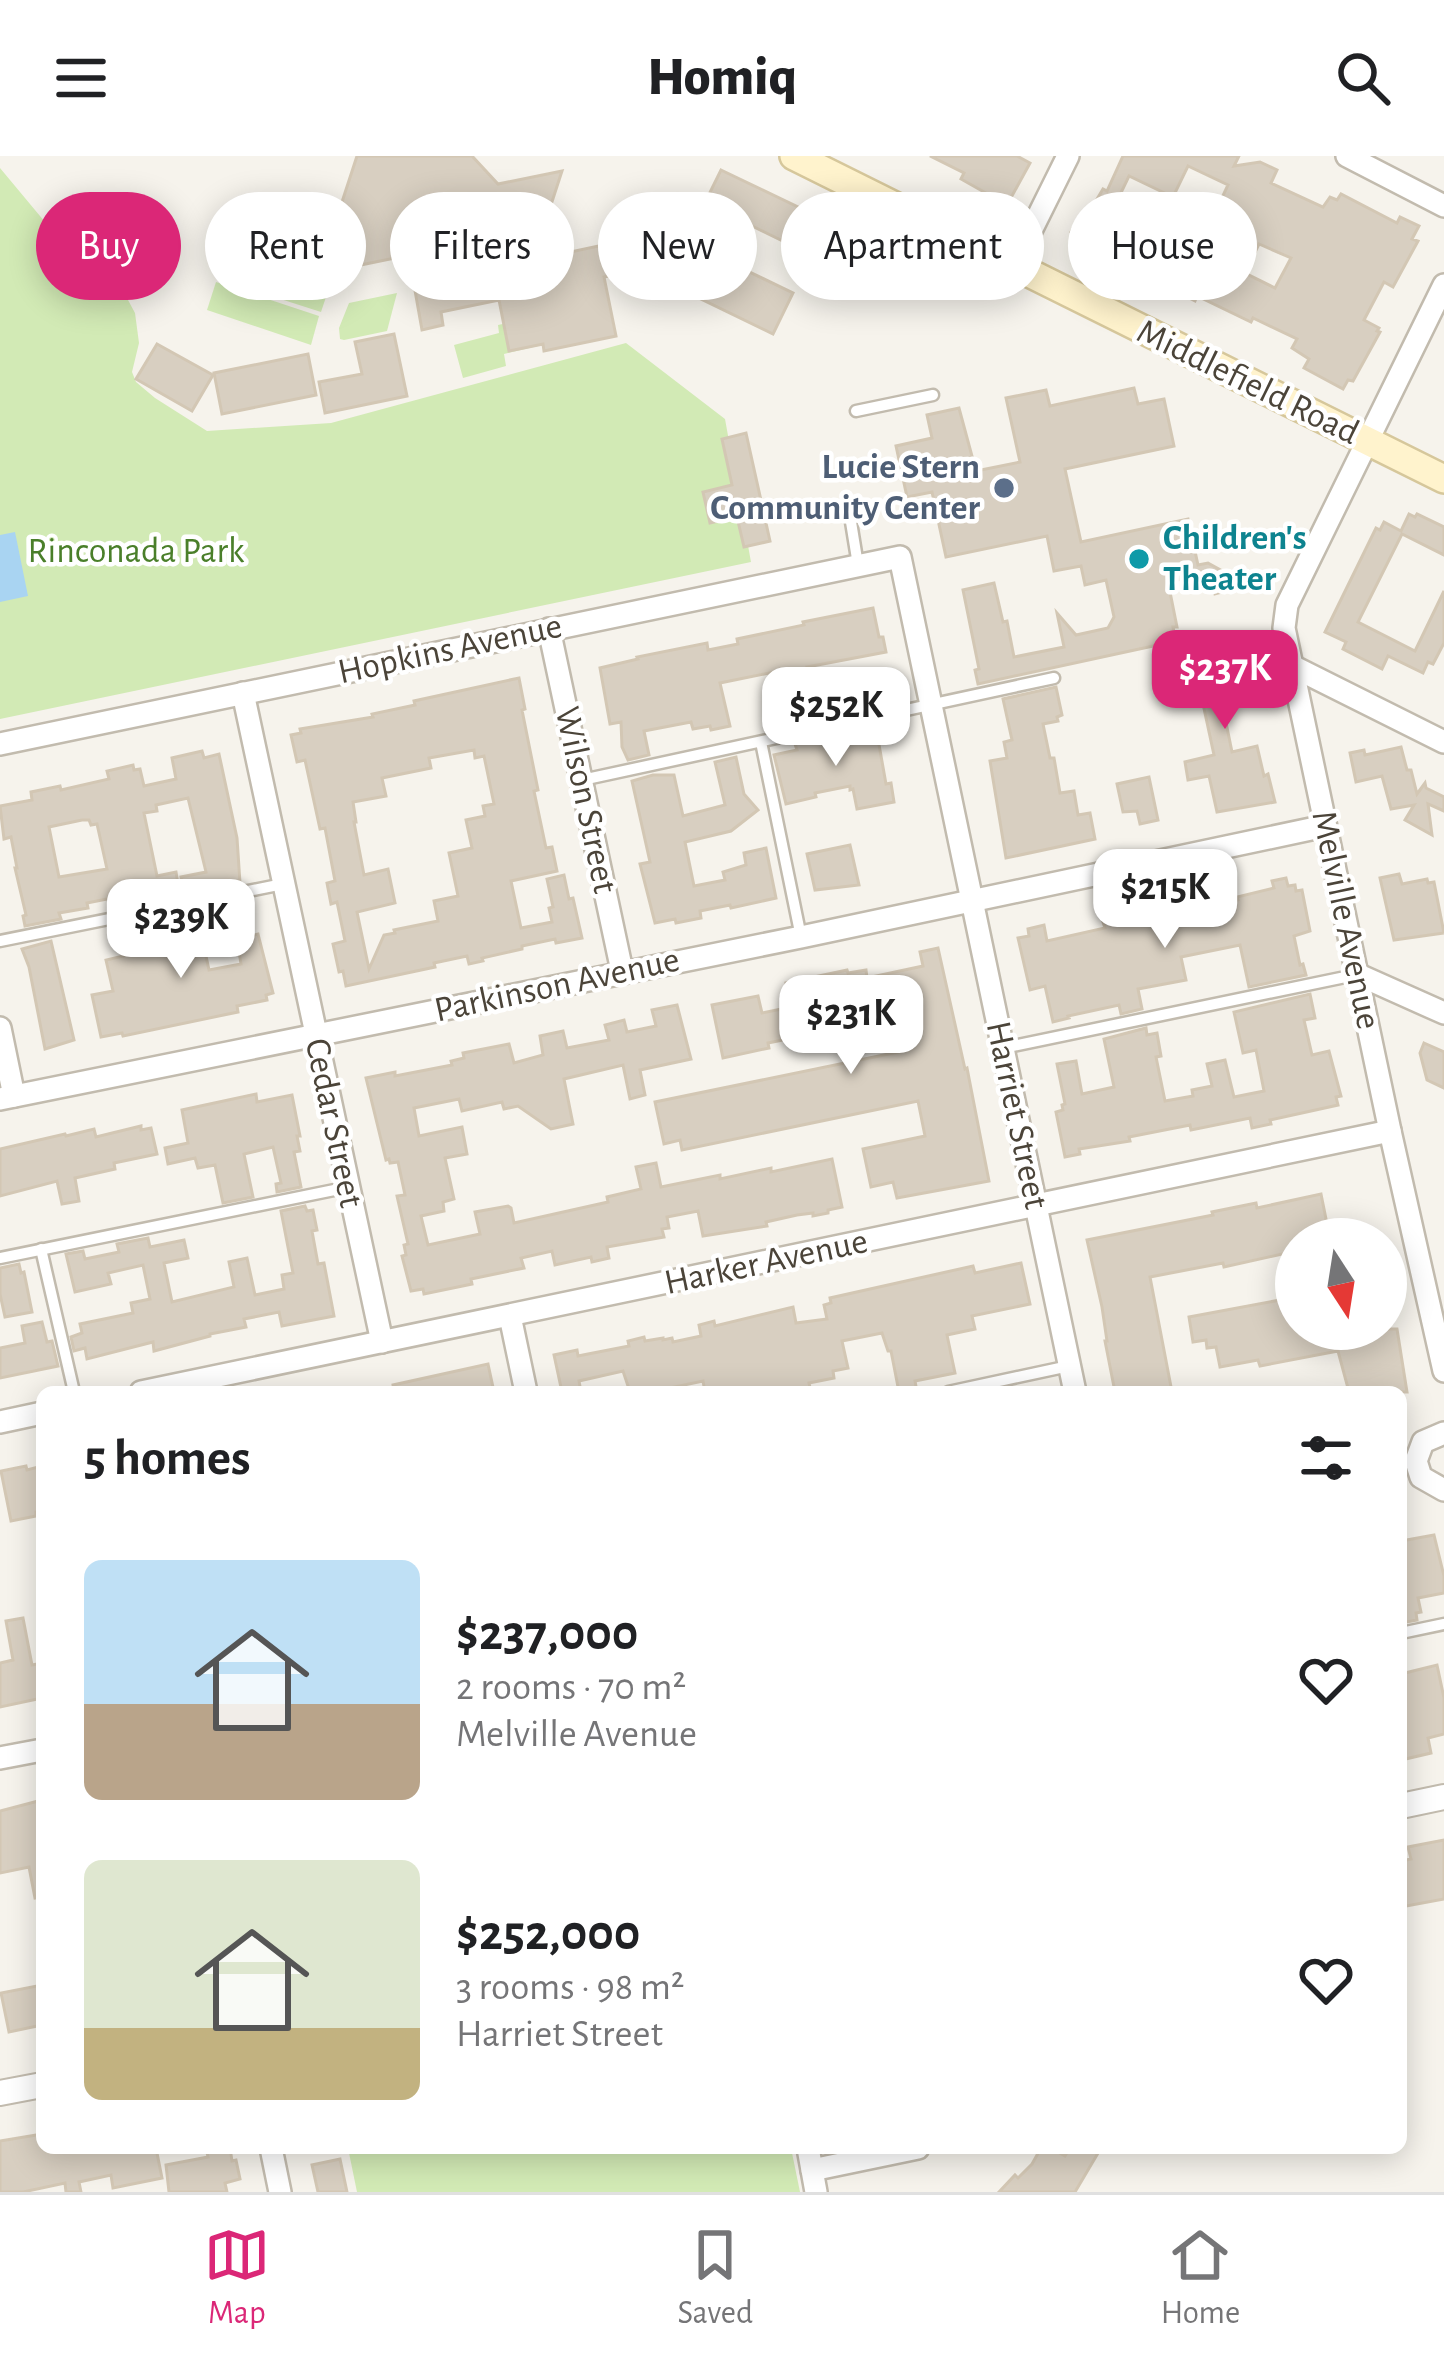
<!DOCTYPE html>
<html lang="en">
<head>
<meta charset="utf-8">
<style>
	:root { --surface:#fff; --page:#f6f6f6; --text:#202124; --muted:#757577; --line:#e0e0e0; --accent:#db2777 }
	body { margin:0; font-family:"Alegreya Sans",sans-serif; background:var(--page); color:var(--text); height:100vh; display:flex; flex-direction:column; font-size:45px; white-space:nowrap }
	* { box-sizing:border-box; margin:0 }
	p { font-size:39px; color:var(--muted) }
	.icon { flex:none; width:66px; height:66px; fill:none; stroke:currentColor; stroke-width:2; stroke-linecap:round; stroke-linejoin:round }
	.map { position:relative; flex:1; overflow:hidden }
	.sheet { position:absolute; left:36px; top:1230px; width:1371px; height:768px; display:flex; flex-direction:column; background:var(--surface); border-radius:18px; box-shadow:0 6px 30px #0003 }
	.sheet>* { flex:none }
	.top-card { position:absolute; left:36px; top:36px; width:1374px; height:108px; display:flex; gap:24px }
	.needle { width:78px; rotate:168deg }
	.controls { position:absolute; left:1275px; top:1062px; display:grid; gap:24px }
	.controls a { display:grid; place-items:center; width:132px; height:132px; border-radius:50%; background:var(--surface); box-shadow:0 6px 30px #0003; font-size:60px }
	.price { position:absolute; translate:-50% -102px; padding:0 27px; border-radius:24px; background:#fff; color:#222; font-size:39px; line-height:78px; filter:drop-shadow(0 3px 6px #0008) }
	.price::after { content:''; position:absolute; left:50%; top:72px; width:36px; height:27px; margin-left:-18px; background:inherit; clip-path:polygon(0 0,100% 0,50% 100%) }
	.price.on { background:var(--accent); color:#fff }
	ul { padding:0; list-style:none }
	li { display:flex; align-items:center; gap:36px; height:300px; padding:0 48px }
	li span { display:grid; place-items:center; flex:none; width:336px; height:240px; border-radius:18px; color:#555 }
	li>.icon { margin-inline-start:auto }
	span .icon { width:144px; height:144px; fill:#fffc; stroke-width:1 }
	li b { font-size:51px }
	h2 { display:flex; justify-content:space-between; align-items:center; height:144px; padding:0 48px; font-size:51px }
	.pill { padding:0 42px; border-radius:54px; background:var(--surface); box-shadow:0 6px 30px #0003; font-size:42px; line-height:108px }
	.pill.on { background:var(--accent); color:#fff }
	header { display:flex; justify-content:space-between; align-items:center; height:156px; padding:0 48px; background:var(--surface); font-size:54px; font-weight:800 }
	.tabs { display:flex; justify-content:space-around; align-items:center; height:168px; border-top:3px solid var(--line); background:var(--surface); font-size:33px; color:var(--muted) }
	.tabs a { display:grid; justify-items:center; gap:6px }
	.tabs .on { color:var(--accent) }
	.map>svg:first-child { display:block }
	.green { fill:#d2eab5 }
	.water { fill:#a9d4f2 }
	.building { fill:#d8cfc1; stroke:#d3c7b4; stroke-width:3; fill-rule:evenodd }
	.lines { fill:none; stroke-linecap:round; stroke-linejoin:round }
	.service-casing { stroke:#c2bbae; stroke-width:15 }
	.minor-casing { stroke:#c2bbae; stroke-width:26 }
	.tertiary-casing { stroke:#c2bbae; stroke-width:28 }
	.secondary-casing { stroke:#d6c79b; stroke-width:32 }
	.service { stroke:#fff; stroke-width:10 }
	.minor { stroke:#fff; stroke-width:21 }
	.tertiary { stroke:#fff; stroke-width:24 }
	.secondary { stroke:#fff3cd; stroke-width:27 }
	.service-dot { fill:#5c6f8a; stroke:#fff; stroke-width:4.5 }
	.culture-dot { fill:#0f9aa8; stroke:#fff; stroke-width:4.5 }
	.labels { text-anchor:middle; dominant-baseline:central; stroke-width:9; stroke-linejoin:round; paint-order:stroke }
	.street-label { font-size:36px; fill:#4b4439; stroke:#fff }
	.service-label { font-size:36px; font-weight:bold; fill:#4e5e75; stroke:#fff; text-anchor:end }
	.culture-label { font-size:36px; font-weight:bold; fill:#0d838f; stroke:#fff; text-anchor:start }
	.park-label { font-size:36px; fill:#4a7f2a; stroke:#fff }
</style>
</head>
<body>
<header><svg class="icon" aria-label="menu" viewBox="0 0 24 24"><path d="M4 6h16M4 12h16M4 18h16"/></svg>Homiq<svg class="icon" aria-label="search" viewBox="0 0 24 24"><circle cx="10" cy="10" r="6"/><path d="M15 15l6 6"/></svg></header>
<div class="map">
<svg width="1444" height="2036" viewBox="0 0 1444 2036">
	<rect width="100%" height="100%" fill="#f6f3ec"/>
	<g class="green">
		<path d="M0,12L80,108L128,144L135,157L139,187L132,216L136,226L155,242L207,275L331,267L626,187L725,263L751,406L0,563Z"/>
		<path d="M237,57L288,74L268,125L218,108Z"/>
		<path d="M278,111L330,129L321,156L268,139Z"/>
		<path d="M216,126L319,160L311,189L207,154Z"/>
		<path d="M397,137L387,175L344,184L340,183L339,172L349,147Z"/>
		<path d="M532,162L538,190L504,198L506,210L463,222L454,189L499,177L498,169Z"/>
		<path d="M348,1992H791L800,2036H357Z"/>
	</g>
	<path class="water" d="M15,376L28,440L0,446V379Z"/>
	<g class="building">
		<path d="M357,0H472L498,28L562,15L533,104L650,79L657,110L604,121L616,180L544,195L543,188L509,195L499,144L441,156L443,169L422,174L414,129L504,110L475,71L435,79L429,95L341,113L326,95Z"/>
		<path d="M930,0H1017L1030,7L1007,49L961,23L964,17Z"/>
		<path d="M1123,0H1239L1234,10L1260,6L1277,14L1271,27L1323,51L1330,41L1337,44L1341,38L1397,67L1400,61L1419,70L1412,83L1418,85L1393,131L1384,126L1364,164L1379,172L1377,175L1380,176L1353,225L1348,224L1343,233L1304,212L1309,203L1292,192L1297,183L1253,162L1251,166L1197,140L1195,145L1178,136L1181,129L1135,106L1132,112L1076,82L1077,80L1071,76L1078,62L1084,65L1103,33L1107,35ZM1188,10L1228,29L1212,63L1231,72L1216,101L1199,93L1197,97L1140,69L1144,61L1116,47L1129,20L1173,41ZM1259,88L1291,102L1275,132L1245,117Z"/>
		<path d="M721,14L850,76L834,110L752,70L733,108L793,137L773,178L666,126Z"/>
		<path d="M394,178L407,240L325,257L319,226L362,218L355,186Z"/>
		<path d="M157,188L213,219L192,255L136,223Z"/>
		<path d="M308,198L316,239L222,258L214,217Z"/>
		<path d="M1134,232L1138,248L1164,243L1174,290L1065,313L1081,386L1188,363L1198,409L1208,407L1226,417L1230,434L1215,438L1213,427L1200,419L1168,426L1177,471H1173L1176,485L978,528L975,514L979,513L963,434L994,427L1003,466L1007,465L1014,501L1064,491L1057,457L1076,479L1108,472L1114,461L1106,424L1085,429L1081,410L1054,415L1047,380L946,401L932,336L907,341L896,290L932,282L927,259L959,252L976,315L1020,306L1006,242L1046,234L1050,250Z"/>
		<path d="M746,277L770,385L744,391L737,361L710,367L703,336L732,329L722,283Z"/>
		<path d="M1409,358L1415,361L1417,358L1444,371V399L1402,378L1358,466L1415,495L1444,435V487L1433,508L1428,506L1423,517L1388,500L1382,513L1343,493L1346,486L1325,476L1376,372L1380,374L1384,366L1401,375Z"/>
		<path d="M873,452L879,481H883L886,496L807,511L813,539L838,533L843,558L797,568L789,530L786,523L776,525L774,516L720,527L730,570L711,574L710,570L693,573L691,566L644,575L649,599L628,604L622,591L621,566L610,568L600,512L638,503L637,501L707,487L708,494L738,488L737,483L804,469L803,466Z"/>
		<path d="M1242,493L1246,511L1250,510L1255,535L1221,542L1232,596L1257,590L1264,620L1268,618L1275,646L1217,656L1209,620L1188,624L1185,606L1214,599L1200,534L1180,537L1174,506Z"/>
		<path d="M519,522L525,553L522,554L538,634L534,635L546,692L552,691L557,715L511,725L521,772L552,766L549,752L553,751L547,723L564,719L569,743L573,742L582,782L556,787L555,783L522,790V793L482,802L483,805L469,808L467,800L434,807L435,811L346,830L343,815L339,816L333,788L345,785L337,746L331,748L327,727L335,725L325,672L320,673L305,604L297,606L291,579L301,577L300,573L373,561L372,558L415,549L414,545ZM474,594L475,602L484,600L494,648L483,650L485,660L466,664L472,692L449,697L458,740L434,745L438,765L394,774L395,777L384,779L369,813L357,756L395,747L388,713L364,719L354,666H356L353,646L386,640L382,622L431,612L429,602Z"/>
		<path d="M1056,531L1062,559L1057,561L1058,565L1043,568L1050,602H1054L1060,637L1074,635L1078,659L1090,657L1095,683L1006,702L990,605L1007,602L1004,586L1012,584L1003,543Z"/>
		<path d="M871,572L873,584L878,583L886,628L891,627L894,646L857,653L853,633L850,634V630L815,637L816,641L786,648L774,599L797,594L795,588Z"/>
		<path d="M1401,591L1407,614H1411L1417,638L1425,627L1426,632L1444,641V655L1428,648L1432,679L1405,664L1414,649L1391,653L1382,620L1356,626L1350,597L1364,594L1365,599Z"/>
		<path d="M202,595L204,602L219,598L237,682L240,727L184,738L181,721L206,716L188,642L156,649L157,655L144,657L157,720L176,716L179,734L138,742L137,737L87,747L88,752L59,757L61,763L25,770L23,760L26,759L15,712H17L11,681L4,683L0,650L32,644L31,636L60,630L61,634L109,623L107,615L133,609L134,614L140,613L144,630L176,623L172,602ZM82,664H89L91,669L97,668L107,713L59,721L49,671Z"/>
		<path d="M736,601L744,638L758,654L731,675L685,686L694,730L725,724L723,716L746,709L744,697L766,692L776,742L731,752L730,749L700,755L701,762L676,767L675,763L655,767L640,708L650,706L632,625L653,619H674L683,660L725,649L715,606Z"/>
		<path d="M1149,621L1158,664L1140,668L1137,655L1123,656L1117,628Z"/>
		<path d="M850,689L859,729L815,734L807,698Z"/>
		<path d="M1399,718L1402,728L1427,723L1428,727L1434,726L1444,777L1394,784L1380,722Z"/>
		<path d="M1286,722L1288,730L1295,729L1296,735L1302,734L1310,775L1294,780L1300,809L1303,808L1306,819L1249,831L1240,789L1181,801L1186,824L1138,833L1142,853L1121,858L1119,849L1068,860L1069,862L1053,866L1045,830L1030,834L1018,782L1029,780L1028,773L1044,769L1047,785L1105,772L1103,766L1121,762L1122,765L1138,762V765L1238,744L1237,741L1274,732L1272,725Z"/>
		<path d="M234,748L238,768L206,775L208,785L203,786L209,814L241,808L237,783L258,778L273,837L266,839L267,844L237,850L238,856L123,880L122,877L101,881L92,839L113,835L106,804L187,785L182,760Z"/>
		<path d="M51,785L74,884L45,893L29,811L22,793Z"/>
		<path d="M938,792L965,913L967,912L989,1025L897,1042L893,1026L871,1031L863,993L925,980L918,945L682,994L680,984L664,988L655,946L908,894L901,860L768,887L769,892L723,902L712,849L758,840L762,857L791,851L786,827L847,814L848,817L866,814L867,822L923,810L920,796Z"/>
		<path d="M1310,838L1315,862L1304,864L1312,899L1329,895L1341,940L1336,941L1338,949L1270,964L1271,968L1252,972L1250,962L1191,974L1190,969L1129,981L1130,985L1079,993L1080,998L1065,1001L1056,956L1063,954L1062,949L1065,948L1057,908L1076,905L1082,938L1114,931L1104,883L1146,872L1147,879L1157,877L1161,900L1156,901L1165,945L1193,940L1192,934L1212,930L1207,908L1225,904L1234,941L1264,935L1256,894L1243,897L1234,856Z"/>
		<path d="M677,849L691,903L640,914L645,939L630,943L623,909L564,923L573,968L551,973L518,950L504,953L502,946L462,955L459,943L414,952L419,980L462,971L467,998L445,1002L454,1043L443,1046L444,1055L421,1060L428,1089L480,1078L475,1056L508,1050L511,1052L514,1067L608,1046L607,1041L641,1033L636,1011L656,1007L661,1031L720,1019V1023L771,1012V1016L832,1003L842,1051L828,1054V1057L813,1060V1057L797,1059L766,1066L767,1070L703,1080L698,1055L667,1061L669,1072L662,1073L664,1081L607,1091L609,1102L592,1106L591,1101L555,1109L552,1095L521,1102L524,1112L471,1123L472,1128L424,1138L423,1133L411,1135L402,1100L406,1099L404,1089L408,1088L397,1040L405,1039L398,1006L390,1007L389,1003L386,1004L366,922L395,916V920L452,909L451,905L464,902L463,897L509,888L514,907L543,899L540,880L563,875L567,892L609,884L605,869L624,864L627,876L656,870L652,854Z"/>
		<path d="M1424,887L1444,896V932L1427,924L1420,897Z"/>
		<path d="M256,938L257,946L292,939L300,980H297L300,995L294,996L301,1031L277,1036L276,1028L281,1027L273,991L244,998L253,1041L223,1047L215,1009L198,1012L195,1002L168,1008L165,992L188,987L182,954Z"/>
		<path d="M141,970V974L151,972L157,998L114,1007L115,1013L75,1022L79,1045L62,1048L57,1025L0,1040V993L65,978L66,980L94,973L96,981Z"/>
		<path d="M1321,1038L1330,1083H1296V1095L1224,1111L1223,1107L1150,1121L1172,1236H1115L1105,1185H1107L1102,1151L1087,1084L1213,1059L1212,1056L1256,1047L1257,1052Z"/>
		<path d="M305,1050L307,1055L313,1054L317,1074L312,1075L318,1108L324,1107L334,1160L282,1170L279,1156L244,1163L246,1171L210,1178V1180L154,1195L153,1186L87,1203L85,1192L74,1195L71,1181L82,1177L80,1168L133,1157L131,1147L150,1143L143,1109L108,1117L111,1128L75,1136L66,1098L83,1095L85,1103L119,1096L117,1088L148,1082L150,1091L184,1084L188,1102L164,1107L172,1146L234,1131L229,1106L247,1102L255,1139L284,1133L282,1119L293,1117L281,1055Z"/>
		<path d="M1021,1107L1030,1148L972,1160L975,1173L947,1179L955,1217L915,1225L917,1236H899L891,1195H888L882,1177L842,1185L848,1212L833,1215L834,1222L809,1227L811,1236H705L703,1225L651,1236H630L623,1215L579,1225L581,1236H562L554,1199L577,1194L578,1200L588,1198L629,1190L628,1185L644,1181L645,1185L663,1182V1184L672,1182L673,1186L701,1180L699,1169L714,1165L715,1170L793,1151L796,1167L827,1163L824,1149L831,1147L830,1142L973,1110L975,1117Z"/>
		<path d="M19,1108L21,1117L24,1116L32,1156L5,1161L0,1138V1112Z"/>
		<path d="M1296,1141V1173H1397L1407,1236H1349L1338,1195L1260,1210L1258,1204L1220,1211L1216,1191L1207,1192L1206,1184L1193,1186L1189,1161Z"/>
		<path d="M42,1166L47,1186L52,1185L58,1210L0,1222V1192L25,1187L22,1170Z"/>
		<path d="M488,1208L494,1236H394L393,1229Z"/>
		<path d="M26,1310L27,1314L38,1311L42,1328V1355L36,1356V1360L11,1365L1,1315Z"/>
		<path d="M1434,1379L1444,1420V1437L1418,1442L1421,1456L1416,1457L1417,1464L1401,1467V1385Z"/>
		<path d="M23,1462L32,1509L42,1507V1542L0,1551V1507L13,1504L6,1465Z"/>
		<path d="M1437,1509L1444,1542V1578L1428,1582L1431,1597L1401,1604V1518Z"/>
		<path d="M42,1644V1741L35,1742L29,1711L0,1717V1655Z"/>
		<path d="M1444,1684V1743L1401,1751V1705L1411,1703L1408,1691Z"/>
		<path d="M42,1829V1869L9,1876L1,1837Z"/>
		<path d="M42,1978V1992H156L162,2022L113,2032L111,2019L79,2026L81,2036H66L65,2027L23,2036H0V1985Z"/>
		<path d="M206,1992H230L232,2005L236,2004L240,2023L225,2027L227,2036H169L166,2009L208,2001Z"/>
		<path d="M1041,1992H1051L1065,2000L1070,1992H1101L1075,2036H999L1015,2019L1018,2022L1032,2008Z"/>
		<path d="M340,2003L347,2036H318L312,2009Z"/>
	</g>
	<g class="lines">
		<g class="service-casing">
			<g id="service">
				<path d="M897,85L908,61"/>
				<path d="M856,255L933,239"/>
				<path d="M851,366L858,409"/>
				<path d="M761,586L801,781"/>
				<path d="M582,624L1054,522"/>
				<path d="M0,785L283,728"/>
				<path d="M1003,892L1355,819"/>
				<path d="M41,1093L74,1236"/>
				<path d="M0,1102L349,1031"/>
				<path d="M948,1236L1069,1210"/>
				<path d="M1401,1477L1444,1468"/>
			</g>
		</g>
		<g class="minor-casing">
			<g id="minor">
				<path d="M1347,0L1444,50"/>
				<path d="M1013,111L1068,0"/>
				<path d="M1444,129L1287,449L1284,472L1292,510L1390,975L1444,1215"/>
				<path d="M549,473L622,815"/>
				<path d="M1292,510L1444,586"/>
				<path d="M243,537L382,1186"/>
				<path d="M0,588L900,401L1075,1236"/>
				<path d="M1359,819L1444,857"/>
				<path d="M0,872L14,940"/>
				<path d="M0,943L801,781L1325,670"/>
				<path d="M510,1160L526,1236"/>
				<path d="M141,1236L1390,975"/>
				<path d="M0,1266L42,1257"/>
				<path d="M1444,1277L1423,1286L1416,1305L1421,1321L1444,1334"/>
				<path d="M0,1602L42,1594"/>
				<path d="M271,1992L280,2036"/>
				<path d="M808,1992L816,2036"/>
				<path d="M812,2014L918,1992"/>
			</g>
		</g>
		<g class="tertiary-casing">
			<g id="tertiary">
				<path d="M1401,1650L1444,1641"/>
				<path d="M0,1937L42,1929"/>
			</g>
		</g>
		<g class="secondary-casing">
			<path id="secondary" d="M794,0L1444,323"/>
		</g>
		<use href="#service" class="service"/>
		<use href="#minor" class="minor"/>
		<use href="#tertiary" class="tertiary"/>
		<use href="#secondary" class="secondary"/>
	</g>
	<circle class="service-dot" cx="1004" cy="332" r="12"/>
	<circle class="culture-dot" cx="1139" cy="403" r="12"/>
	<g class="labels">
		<g class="street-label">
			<text transform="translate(1248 226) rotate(26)">Middlefield Road</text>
			<text transform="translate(450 493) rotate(-12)">Hopkins Avenue</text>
			<text transform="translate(586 644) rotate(78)">Wilson Street</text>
			<text transform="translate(1346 764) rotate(78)">Melville Avenue</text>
			<text transform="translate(557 829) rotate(-12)">Parkinson Avenue</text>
			<text transform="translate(1017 959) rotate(78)">Harriet Street</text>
			<text transform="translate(334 967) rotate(78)">Cedar Street</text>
			<text transform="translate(766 1106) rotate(-12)">Harker Avenue</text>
		</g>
		<g class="service-label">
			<text x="980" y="311">Lucie Stern<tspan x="980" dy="41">Community Center</tspan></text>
		</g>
		<g class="culture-label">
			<text x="1163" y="382">Children's<tspan x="1163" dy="41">Theater</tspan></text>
		</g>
		<g class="park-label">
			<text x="136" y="395">Rinconada Park</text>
		</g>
	</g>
</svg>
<div class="controls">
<a><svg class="needle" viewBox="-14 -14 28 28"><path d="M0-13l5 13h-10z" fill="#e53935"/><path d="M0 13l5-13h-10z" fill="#757577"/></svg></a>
</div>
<b class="price on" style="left:1225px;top:576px">$237K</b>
<b class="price" style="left:836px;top:613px">$252K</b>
<b class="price" style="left:1165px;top:795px">$215K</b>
<b class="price" style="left:181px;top:825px">$239K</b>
<b class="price" style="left:851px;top:921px">$231K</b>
<div class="top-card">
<a class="pill on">Buy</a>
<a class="pill">Rent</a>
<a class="pill">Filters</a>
<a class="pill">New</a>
<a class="pill">Apartment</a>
<a class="pill">House</a>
</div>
<section class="sheet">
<h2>5 homes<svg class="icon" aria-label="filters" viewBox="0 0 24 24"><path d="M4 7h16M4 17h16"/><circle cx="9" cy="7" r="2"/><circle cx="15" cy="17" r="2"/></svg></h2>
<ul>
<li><span style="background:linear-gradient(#bfe0f5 60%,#b9a48a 0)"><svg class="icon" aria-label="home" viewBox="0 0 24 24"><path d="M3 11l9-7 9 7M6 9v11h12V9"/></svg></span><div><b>$237,000</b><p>2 rooms · 70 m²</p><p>Melville Avenue</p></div><svg class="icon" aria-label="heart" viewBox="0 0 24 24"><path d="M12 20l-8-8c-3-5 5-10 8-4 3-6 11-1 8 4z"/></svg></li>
<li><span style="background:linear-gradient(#dfe7d0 70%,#c2b280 0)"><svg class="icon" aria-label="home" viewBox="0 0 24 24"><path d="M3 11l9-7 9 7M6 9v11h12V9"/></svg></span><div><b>$252,000</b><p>3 rooms · 98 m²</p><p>Harriet Street</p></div><svg class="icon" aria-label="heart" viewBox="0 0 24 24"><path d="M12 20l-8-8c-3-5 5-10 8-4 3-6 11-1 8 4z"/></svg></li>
</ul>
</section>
</div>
<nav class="tabs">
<a class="on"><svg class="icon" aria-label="map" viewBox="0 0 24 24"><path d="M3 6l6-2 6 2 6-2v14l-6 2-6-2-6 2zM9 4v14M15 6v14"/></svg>Map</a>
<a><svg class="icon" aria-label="saved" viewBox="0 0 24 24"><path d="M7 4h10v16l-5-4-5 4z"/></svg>Saved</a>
<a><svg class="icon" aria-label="home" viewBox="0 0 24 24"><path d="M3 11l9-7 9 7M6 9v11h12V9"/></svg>Home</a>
</nav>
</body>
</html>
